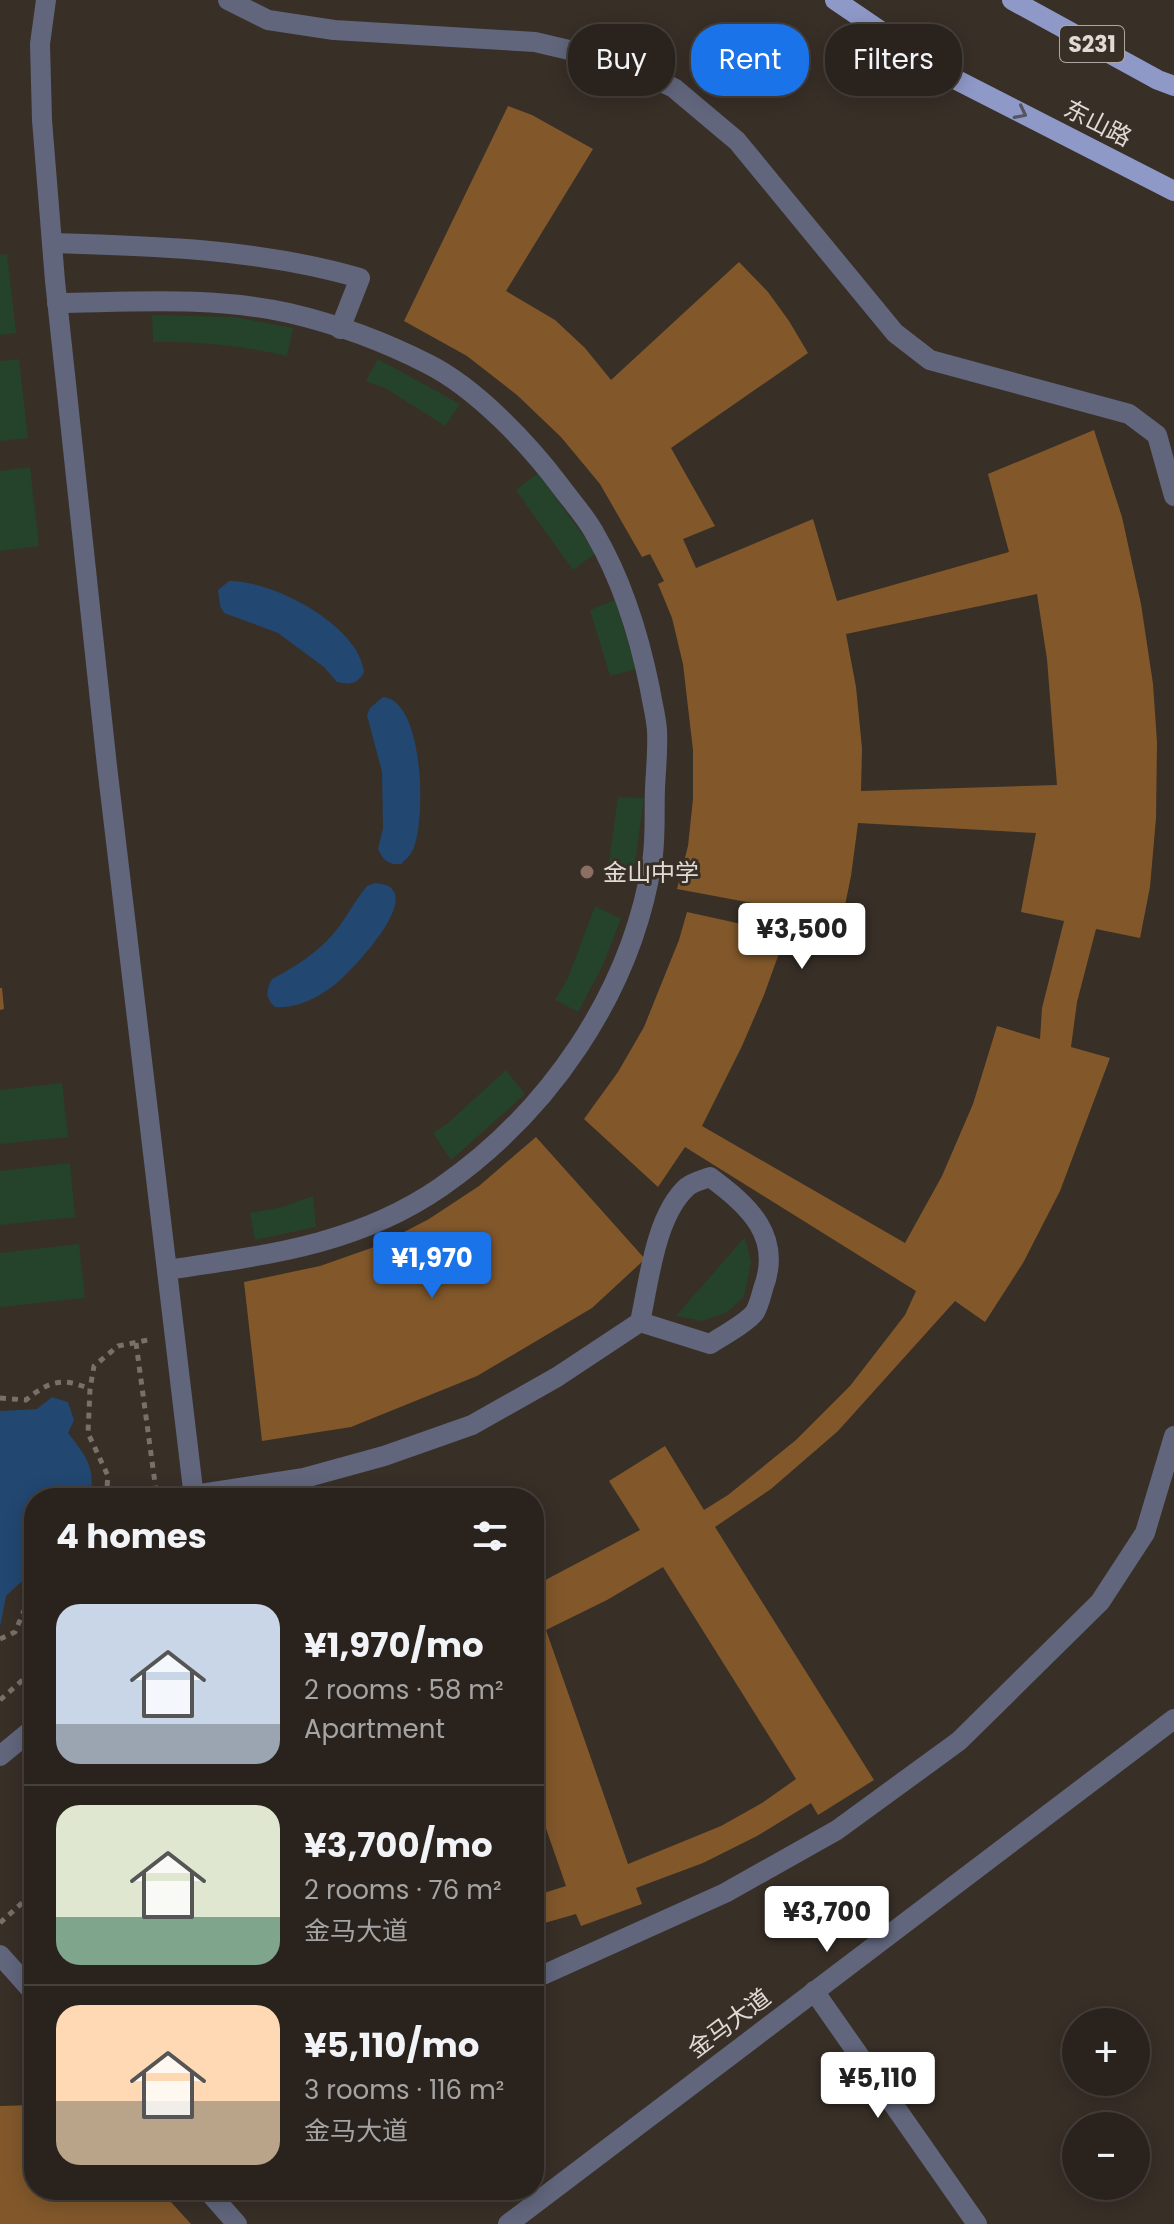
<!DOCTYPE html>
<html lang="en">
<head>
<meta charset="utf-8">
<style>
	:root { --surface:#2a231d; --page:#322b26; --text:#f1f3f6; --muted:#a5a4a4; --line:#46403b; --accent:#1a73e8 }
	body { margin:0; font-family:Poppins,"Noto Sans SC",sans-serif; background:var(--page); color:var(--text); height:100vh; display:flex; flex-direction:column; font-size:30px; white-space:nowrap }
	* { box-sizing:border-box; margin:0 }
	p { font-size:26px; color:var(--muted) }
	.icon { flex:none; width:44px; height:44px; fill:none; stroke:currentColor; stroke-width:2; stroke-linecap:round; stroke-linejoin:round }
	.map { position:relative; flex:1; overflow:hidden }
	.details { position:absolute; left:24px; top:1488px; width:520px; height:712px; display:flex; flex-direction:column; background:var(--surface); border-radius:32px; box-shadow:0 4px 20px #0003,0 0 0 2px var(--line) }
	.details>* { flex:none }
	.top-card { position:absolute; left:568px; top:24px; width:486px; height:72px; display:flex; gap:16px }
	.tools { position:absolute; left:1062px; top:2008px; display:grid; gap:16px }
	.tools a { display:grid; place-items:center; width:88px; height:88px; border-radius:50%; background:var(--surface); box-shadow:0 4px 20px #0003,0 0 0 2px var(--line); font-size:40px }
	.price { position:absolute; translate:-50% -68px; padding:0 18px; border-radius:8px; background:#fff; color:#222; font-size:26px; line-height:52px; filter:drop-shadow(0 2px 4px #0008) }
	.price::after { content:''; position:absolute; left:50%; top:48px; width:24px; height:18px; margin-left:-12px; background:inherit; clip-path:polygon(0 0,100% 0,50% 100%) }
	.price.on { background:var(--accent); color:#fff }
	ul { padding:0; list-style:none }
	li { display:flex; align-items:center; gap:24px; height:200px; padding:0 32px }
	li+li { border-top:2px solid var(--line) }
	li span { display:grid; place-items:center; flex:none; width:224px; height:160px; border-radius:24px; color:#555 }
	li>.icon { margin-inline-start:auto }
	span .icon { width:96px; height:96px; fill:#fffc; stroke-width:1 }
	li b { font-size:34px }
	h2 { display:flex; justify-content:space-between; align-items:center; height:96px; padding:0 32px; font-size:34px }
	.tag { padding:0 28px; border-radius:32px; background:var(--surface); box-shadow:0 4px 20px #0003,0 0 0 2px var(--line); font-size:28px; line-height:72px }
	.tag.on { background:var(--accent); color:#fff }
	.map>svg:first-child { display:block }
	.green { fill:#25432a }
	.water { fill:#224771 }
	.building { fill:#82582b; fill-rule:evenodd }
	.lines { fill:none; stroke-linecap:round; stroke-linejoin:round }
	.path { stroke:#787069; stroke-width:5; stroke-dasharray:6 6; stroke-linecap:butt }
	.minor { stroke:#61667d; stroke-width:20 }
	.major { stroke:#8f99c8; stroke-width:20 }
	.oneway { stroke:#56545f }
	.education-dot { fill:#8d6e63; stroke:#382f27; stroke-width:3 }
	.labels { text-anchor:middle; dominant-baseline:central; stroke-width:6; stroke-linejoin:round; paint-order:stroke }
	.shield { fill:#382f27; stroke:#aea7a2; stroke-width:2 }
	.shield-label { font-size:22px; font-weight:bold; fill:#e1dbd6 }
	.street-label { font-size:24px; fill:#e1dbd6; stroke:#382f27 }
	.poi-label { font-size:24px; fill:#e1dbd6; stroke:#382f27; text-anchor:start }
</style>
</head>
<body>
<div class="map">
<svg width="1174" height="2224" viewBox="0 0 1174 2224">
	<rect width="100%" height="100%" fill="#382f27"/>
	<g class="green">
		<path d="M7,254L16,333L0,335V255Z"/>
		<path d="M152,315L235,317L293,328L287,356C243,346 198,341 153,342Z"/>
		<path d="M19,359L28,438L0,441V361Z"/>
		<path d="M378,359L460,404L445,426L387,389L366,381Z"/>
		<path d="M30,467L39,546L0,551V471Z"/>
		<path d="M538,473L596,553L573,570L516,490Z"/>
		<path d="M615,600L636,669L610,676L590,610Z"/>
		<path d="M618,797L644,798L634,869L609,862Z"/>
		<path d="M595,906L621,919L602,967L578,1012L555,1000L568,978Z"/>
		<path d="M506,1070L525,1094L451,1160L433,1133L448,1123Z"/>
		<path d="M62,1083L68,1137L0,1144V1090Z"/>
		<path d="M70,1163L75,1217L0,1225V1171Z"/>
		<path d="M313,1196L316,1227L255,1240L250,1213L282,1207Z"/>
		<path d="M745,1237L751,1262L744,1297L726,1313L702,1321L676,1316Z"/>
		<path d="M79,1244L85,1298L0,1307V1253Z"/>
	</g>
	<g class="water">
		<path d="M229,581C272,580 359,625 364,672C358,684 350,685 337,682L324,667L278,633L224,613L220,606L218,590Z"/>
		<path d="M383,697C424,701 425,814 415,844C413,852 408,858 401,864C388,865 383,860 378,849L383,828L382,772L367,715L370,708Z"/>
		<path d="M375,883C380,884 389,884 392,889C411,908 353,969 338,982C321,996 298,1009 275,1007C265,998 266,990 272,979C295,967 317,953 334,933C346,919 355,900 367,886Z"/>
		<path d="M52,1397L68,1402L74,1420L68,1433C86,1456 96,1467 90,1498H34V1570L6,1596L0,1627V1411L37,1409Z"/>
	</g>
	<g class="building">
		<path d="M508,106L532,115L593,149L506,291L555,320L585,348L611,380L739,262L768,292L789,321L808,353L671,448L715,526L683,539L696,568L813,519L837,601L1009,552L988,474L1094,430L1122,517L1141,604L1153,684L1157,742L1156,818L1150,887L1140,938L1096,929L1077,1002L1071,1047L1110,1058L1060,1191L1023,1263L985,1322L955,1301L838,1431L771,1489L715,1527L874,1780L818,1815L811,1803L757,1836L703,1863L636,1888L642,1904L581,1926L576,1914L534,1926V1896L566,1886L534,1794V1586L640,1530L609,1481L665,1446L704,1510L728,1495L796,1440L850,1386L905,1315L916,1291L685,1147L658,1187L584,1119L618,1072L644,1027L679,940L687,912L786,934L764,995L742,1046L702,1126L905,1243L942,1176L973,1104L997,1026L1040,1039L1042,1008L1064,921L1021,912L1036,833L858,823L851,876L842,920L677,889L688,846L693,799V750L683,664L672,618L658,584L664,581L650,554L642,557L600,484L561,437L517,395L467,356L404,321ZM1037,594L1047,659L1057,785L861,791L862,748L856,687L846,634ZM663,1567L796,1779L762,1803L721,1826L628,1864L546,1630L607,1600Z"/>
		<path d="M0,988H2L4,1009L0,1010Z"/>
		<path d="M536,1137L645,1259L592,1308L477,1376L351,1427L262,1441L244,1282L320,1266L377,1246L429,1219L479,1186Z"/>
		<path d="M34,2105V2190H160L191,2224H0V2106Z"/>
	</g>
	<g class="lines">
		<g class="path">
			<path d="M136,1343L157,1498"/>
			<path d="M0,1398L26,1400C49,1381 62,1377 90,1389"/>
			<path d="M106,1498L108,1476L88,1433L90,1389L94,1366L118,1346L148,1340"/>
			<path d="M0,1639L15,1632L26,1606L34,1597"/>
			<path d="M0,1700L34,1670"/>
			<path d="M0,1923L34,1892"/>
		</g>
		<g class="minor">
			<path d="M46,0L40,44L42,120L55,281L107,766L194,1498"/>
			<path d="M228,0L268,20L334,30L535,42L616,61L674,88L737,141L895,333L930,360L1129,414L1157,435L1174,496"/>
			<path d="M52,243C157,246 259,249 360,278L340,329"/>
			<path d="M57,303C134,302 213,296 289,313C336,324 385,342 428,364C476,388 529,444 561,487C572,502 586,517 595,534C623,582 639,635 650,689C652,702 656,716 657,730C658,749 656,768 655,788C654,812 656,838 652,862C631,993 549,1112 441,1187C357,1245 266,1255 167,1270"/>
			<path d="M194,1495L304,1478L384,1456L472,1425L557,1377L640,1322L710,1344C721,1337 748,1322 755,1312C759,1305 761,1296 763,1289C783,1236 749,1206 710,1177C702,1180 693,1182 687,1187C655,1216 649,1282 640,1322"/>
			<path d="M0,1756L34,1728"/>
			<path d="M0,1955L34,1993"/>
			<path d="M534,1979L725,1893L837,1830L959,1741L1100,1602L1145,1533L1174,1436"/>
			<path d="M814,1991L977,2224"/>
			<path d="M207,2190L237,2224"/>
			<path d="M508,2224L1174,1719"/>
		</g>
		<g class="major">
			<path d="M835,0L941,72L1174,191"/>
			<path d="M1012,0L1158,80L1174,86"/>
		</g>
	</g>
	<defs><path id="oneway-chevron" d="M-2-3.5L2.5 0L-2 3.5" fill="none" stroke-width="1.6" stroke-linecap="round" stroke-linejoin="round" transform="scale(2)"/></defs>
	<use class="oneway" href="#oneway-chevron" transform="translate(1021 113) rotate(27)"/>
	<circle class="education-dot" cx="587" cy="872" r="8"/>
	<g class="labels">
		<rect class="shield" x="1060" y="26" width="64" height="36" rx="6"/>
		<g class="shield-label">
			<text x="1092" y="44">S231</text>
		</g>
		<g class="street-label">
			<text transform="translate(1098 123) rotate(27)">东山路</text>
			<text transform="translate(729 2023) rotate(-37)">金马大道</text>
		</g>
		<g class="poi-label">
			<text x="603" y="872">金山中学</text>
		</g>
	</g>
</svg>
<div class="tools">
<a>+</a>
<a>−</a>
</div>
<b class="price" style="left:802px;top:971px">¥3,500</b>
<b class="price on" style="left:432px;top:1300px">¥1,970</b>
<b class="price" style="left:827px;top:1954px">¥3,700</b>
<b class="price" style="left:878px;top:2120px">¥5,110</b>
<div class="top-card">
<a class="tag">Buy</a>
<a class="tag on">Rent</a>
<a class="tag">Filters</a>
</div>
<section class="details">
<h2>4 homes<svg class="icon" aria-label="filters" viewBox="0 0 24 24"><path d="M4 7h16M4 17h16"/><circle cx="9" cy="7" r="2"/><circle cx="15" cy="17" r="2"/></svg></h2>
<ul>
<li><span style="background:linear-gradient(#c9d6e8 75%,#9aa5b1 0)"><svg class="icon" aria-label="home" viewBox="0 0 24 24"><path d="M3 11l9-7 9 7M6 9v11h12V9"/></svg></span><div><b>¥1,970/mo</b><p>2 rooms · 58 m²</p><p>Apartment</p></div></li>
<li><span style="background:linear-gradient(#dfe7d0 70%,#7fa58c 0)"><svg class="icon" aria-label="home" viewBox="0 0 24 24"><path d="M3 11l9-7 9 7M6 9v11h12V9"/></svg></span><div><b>¥3,700/mo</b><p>2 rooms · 76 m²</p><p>金马大道</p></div></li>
<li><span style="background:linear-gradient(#ffd9b3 60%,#b9a48a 0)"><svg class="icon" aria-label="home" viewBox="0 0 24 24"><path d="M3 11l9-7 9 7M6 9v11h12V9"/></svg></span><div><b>¥5,110/mo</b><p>3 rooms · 116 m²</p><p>金马大道</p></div></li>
</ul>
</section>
</div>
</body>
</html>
